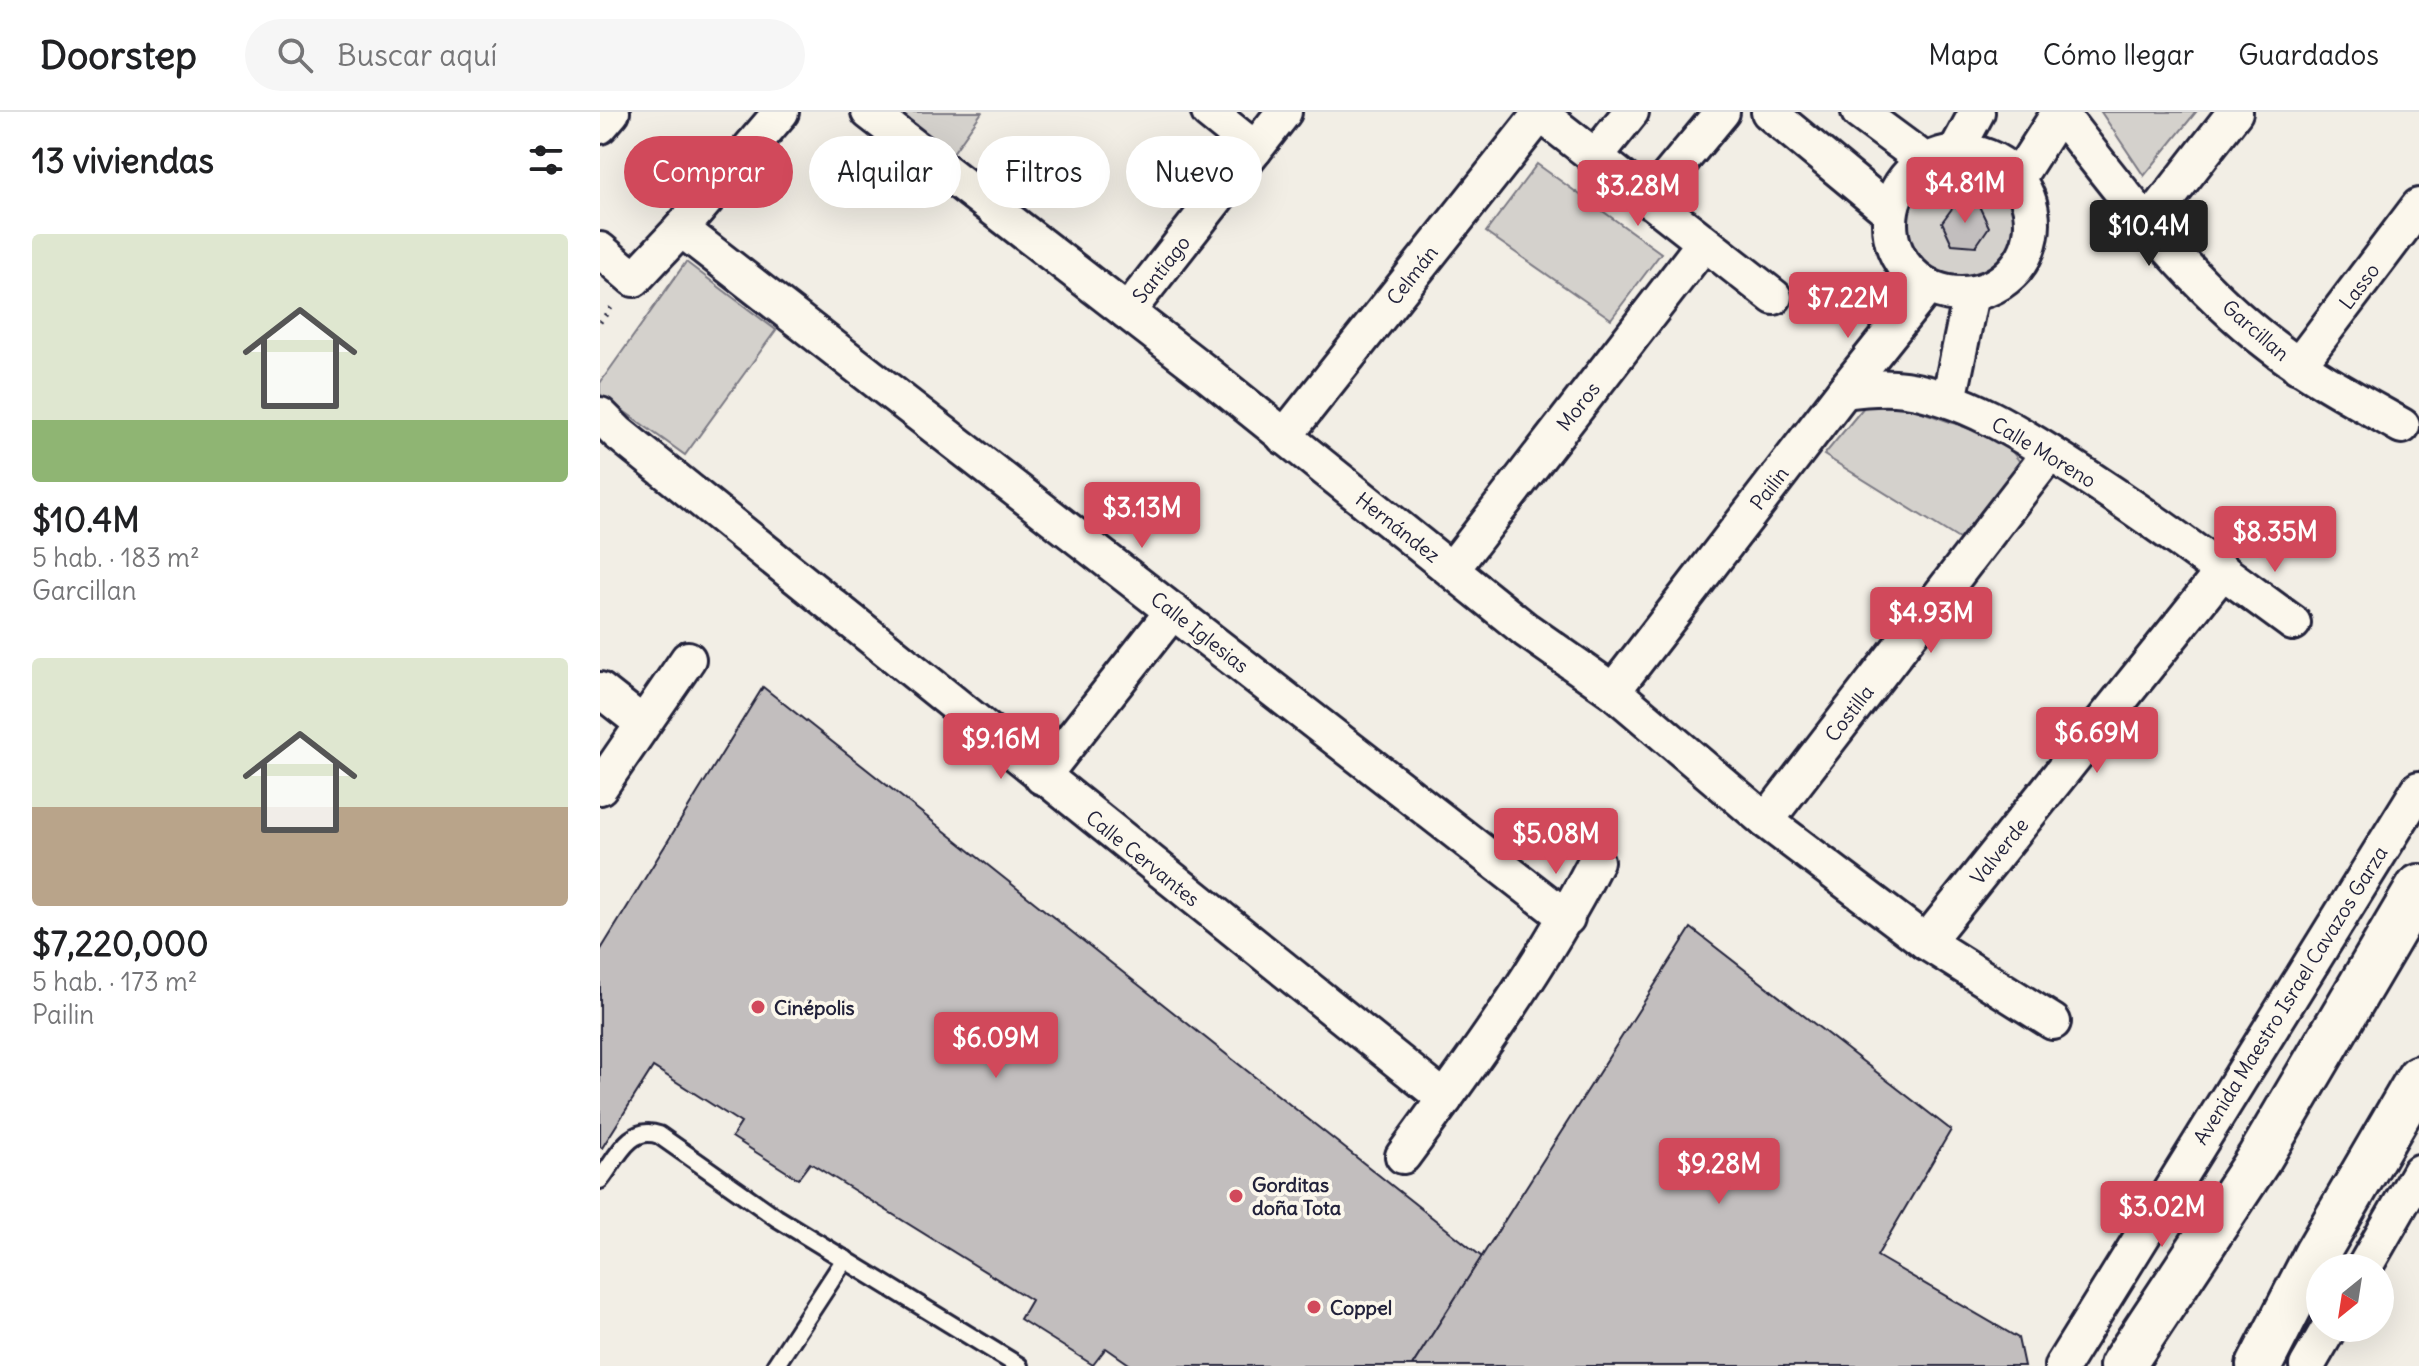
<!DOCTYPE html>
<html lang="es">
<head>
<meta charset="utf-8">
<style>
	:root { --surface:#fff; --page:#f6f6f6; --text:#202124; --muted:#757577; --line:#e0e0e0; --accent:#d1495b }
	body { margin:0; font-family:Delius,sans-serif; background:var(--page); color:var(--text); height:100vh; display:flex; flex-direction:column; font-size:30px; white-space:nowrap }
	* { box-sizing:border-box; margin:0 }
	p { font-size:26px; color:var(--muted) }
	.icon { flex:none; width:44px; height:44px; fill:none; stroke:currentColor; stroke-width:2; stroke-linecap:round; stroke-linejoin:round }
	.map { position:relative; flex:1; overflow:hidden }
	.sheet { display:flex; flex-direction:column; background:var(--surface); width:600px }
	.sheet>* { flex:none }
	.top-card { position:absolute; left:24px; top:24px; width:760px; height:72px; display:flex; gap:16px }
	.needle { width:52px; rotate:210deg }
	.tools { position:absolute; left:1706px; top:1142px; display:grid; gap:16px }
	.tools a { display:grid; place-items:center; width:88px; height:88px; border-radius:50%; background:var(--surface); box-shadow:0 8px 32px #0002; font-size:40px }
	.price { position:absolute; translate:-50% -68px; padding:0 18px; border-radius:8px; background:var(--accent); color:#fff; font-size:26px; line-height:52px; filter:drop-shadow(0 2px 4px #0008) }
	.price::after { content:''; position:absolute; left:50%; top:48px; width:24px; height:18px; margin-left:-12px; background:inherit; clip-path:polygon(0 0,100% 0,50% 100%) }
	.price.on { background:#222; color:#fff }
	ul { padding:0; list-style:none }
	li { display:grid; align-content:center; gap:16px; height:424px; padding:0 32px }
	li span { display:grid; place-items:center; height:248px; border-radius:8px; color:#555 }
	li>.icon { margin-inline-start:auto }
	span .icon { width:144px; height:144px; fill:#fffc; stroke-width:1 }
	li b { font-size:34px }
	h2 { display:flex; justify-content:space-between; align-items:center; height:96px; padding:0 32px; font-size:34px }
	.tag { padding:0 28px; border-radius:36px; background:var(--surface); box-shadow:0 8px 32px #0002; font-size:28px; line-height:72px }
	.tag.on { background:var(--accent); color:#fff }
	header { display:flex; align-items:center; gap:48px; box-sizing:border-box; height:112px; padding:0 40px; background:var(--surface); border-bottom:2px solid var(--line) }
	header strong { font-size:38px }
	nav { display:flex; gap:44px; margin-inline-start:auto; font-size:28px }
	.search { width:560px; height:72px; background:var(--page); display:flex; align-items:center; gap:20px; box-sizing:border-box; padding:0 28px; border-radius:44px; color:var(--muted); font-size:30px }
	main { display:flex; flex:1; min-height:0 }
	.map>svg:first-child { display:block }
	.green { fill:#d4d1cc; stroke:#7b7a84; stroke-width:2 }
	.building { fill:#c2bebe; stroke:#22223b; stroke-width:2 }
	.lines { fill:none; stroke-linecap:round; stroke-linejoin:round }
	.service-casing { stroke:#22223b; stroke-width:22 }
	.minor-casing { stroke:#22223b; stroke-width:40 }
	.secondary-casing { stroke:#22223b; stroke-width:50 }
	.path { stroke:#22223b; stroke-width:5; stroke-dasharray:2 6; stroke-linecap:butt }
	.service { stroke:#fbf7ec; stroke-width:16 }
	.minor { stroke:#fbf7ec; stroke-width:34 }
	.secondary { stroke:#fbf7ec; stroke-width:44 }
	.poi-dot { fill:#d1495b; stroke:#fbf7ec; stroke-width:3 }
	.labels { text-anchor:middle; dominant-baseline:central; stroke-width:8; stroke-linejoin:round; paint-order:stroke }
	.street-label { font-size:20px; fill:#22223b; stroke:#fbf7ec }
	.poi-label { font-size:20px; font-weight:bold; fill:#22223b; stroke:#fbf7ec; text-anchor:start }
</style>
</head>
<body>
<header>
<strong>Doorstep</strong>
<div class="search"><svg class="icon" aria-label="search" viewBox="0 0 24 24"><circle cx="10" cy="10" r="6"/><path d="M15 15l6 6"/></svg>Buscar aquí</div>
<nav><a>Mapa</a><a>Cómo llegar</a><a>Guardados</a></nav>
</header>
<main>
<section class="sheet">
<h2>13 viviendas<svg class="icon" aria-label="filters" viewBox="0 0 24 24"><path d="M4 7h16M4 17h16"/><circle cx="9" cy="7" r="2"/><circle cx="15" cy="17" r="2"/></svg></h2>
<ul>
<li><span style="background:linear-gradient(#dfe7d0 75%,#8fb573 0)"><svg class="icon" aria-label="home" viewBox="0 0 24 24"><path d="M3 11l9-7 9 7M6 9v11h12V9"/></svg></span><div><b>$10.4M</b><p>5 hab. · 183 m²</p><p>Garcillan</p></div></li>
<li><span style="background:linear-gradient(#dfe7d0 60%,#b9a48a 0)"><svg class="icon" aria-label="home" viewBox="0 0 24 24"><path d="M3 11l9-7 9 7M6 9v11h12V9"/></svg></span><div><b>$7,220,000</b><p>5 hab. · 173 m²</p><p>Pailin</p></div></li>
</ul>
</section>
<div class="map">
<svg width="1819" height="1254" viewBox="0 0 1819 1254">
	<rect width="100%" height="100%" fill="#f2eee5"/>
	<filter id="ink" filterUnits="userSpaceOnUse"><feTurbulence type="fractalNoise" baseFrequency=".0125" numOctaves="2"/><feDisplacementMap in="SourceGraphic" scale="16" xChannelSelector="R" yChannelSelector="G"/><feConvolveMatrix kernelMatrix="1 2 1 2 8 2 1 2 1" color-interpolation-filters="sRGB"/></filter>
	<g filter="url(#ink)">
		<g class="green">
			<path d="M286,0H382L348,48Z"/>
			<path d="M1501,0H1596L1544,64Z"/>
			<circle cx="1362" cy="111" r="63"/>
			<path d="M937,52L1061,141L1011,207L886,120Z"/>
			<path d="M86,150L176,218L85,343L0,282V271Z"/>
			<path d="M1274,283L1404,329L1420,350L1359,427L1224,343Z"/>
		</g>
		<g class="building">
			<path d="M1356,91L1379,94L1389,115L1376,134L1352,132L1342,110Z"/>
			<path d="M163,575L882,1145L812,1254H532L506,1236L493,1253L420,1207L431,1188L210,1051L198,1067L132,1025L141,1011L53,955L2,1036L0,1035V839Z"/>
			<path d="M1091,816L1351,1018L1277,1144L1418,1226L1424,1254H812Z"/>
		</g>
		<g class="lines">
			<g class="service-casing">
				<g id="service">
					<path d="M0,1068C16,1048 29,1012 59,1023L177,1106L419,1254"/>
					<path d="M175,1254L245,1147"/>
				</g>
			</g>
			<g class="minor-casing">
				<g id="minor">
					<path d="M269,0L606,261L926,518L1013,579L1166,709L1326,830L1453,910"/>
					<path d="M609,0L655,37"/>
					<path d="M938,0L1174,185"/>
					<path d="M1169,0L1290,100"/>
					<path d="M1259,0L1324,48"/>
					<path d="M1459,0C1523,82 1588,170 1672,234C1712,265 1758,289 1802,314"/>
					<path d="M0,14L12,0"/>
					<path d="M1356,39L1377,0"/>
					<circle cx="1361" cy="111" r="71"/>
					<path d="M995,45L1031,0"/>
					<path d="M1417,67L1459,1"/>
					<path d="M1049,88L1122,0"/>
					<path d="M1548,112L1635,0"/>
					<path d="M81,117L967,806"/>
					<path d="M0,138L34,167L81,117L181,0"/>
					<path d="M527,200L684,0"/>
					<path d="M1698,254L1819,94"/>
					<path d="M1244,279C1265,276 1284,274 1305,277C1365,286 1419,321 1469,353C1546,402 1619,457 1693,511"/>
					<path d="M1349,288L1371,182"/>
					<path d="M0,303L18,321L845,987"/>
					<path d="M684,325L940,2"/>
					<path d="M852,457L1104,131"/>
					<path d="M0,578L42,611"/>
					<path d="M1013,579L1244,279L1328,174"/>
					<path d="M442,665L573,499"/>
					<path d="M0,675L88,547"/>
					<path d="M1166,709L1450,341"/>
					<path d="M1326,830L1623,459"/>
					<path d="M803,1044C872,950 943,853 996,749"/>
					<path d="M1764,1156L1819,1060"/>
					<path d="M1462,1254L1819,677"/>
					<path d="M1707,1254L1729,1216"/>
				</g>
			</g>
			<g class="secondary-casing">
				<g id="secondary">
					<path d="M1522,1254L1660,1045L1819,775"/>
					<path d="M1659,1254L1717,1141L1819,966"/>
				</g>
			</g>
			<path class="path" d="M0,210L14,192"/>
			<use href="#service" class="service"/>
			<use href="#minor" class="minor"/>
			<use href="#secondary" class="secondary"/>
		</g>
	</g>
	<g class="poi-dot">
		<circle cx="158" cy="895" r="8"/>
		<circle cx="636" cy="1084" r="8"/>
		<circle cx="714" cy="1195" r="8"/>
	</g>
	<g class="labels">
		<g class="street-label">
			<text transform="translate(561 157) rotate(-52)">Santiago</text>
			<text transform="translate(812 163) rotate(-52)">Celmán</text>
			<text transform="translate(1759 174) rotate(-53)">Lasso</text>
			<text transform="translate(1656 218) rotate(41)">Garcillan</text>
			<text transform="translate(978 294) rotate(-52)">Moros</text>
			<text transform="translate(1444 340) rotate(31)">Calle Moreno</text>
			<text transform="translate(1169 376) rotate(-52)">Pailin</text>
			<text transform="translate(798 415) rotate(38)">Hernández</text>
			<text transform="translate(600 520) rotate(38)">Calle Iglesias</text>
			<text transform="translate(1249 601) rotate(-52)">Costilla</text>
			<text transform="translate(1399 739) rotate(-51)">Valverde</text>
			<text transform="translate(543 746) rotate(39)">Calle Cervantes</text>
			<text transform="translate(1690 883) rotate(-58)">Avenida Maestro Israel Cavazos Garza</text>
		</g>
		<g class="poi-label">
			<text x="174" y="895">Cinépolis</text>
			<text x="652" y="1072">Gorditas<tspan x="652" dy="23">doña Tota</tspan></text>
			<text x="730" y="1195">Coppel</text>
		</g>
	</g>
</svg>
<div class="tools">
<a><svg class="needle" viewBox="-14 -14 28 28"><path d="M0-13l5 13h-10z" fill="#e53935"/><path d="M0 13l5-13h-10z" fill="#757577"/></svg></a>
</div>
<b class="price" style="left:1365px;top:113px">$4.81M</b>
<b class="price" style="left:1038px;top:116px">$3.28M</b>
<b class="price on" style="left:1549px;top:156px">$10.4M</b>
<b class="price" style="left:1248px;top:228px">$7.22M</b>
<b class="price" style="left:542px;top:438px">$3.13M</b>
<b class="price" style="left:1675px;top:462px">$8.35M</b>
<b class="price" style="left:1331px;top:543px">$4.93M</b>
<b class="price" style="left:1497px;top:663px">$6.69M</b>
<b class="price" style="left:401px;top:669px">$9.16M</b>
<b class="price" style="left:956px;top:764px">$5.08M</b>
<b class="price" style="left:396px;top:968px">$6.09M</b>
<b class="price" style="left:1119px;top:1094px">$9.28M</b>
<b class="price" style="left:1562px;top:1137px">$3.02M</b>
<div class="top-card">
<a class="tag on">Comprar</a>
<a class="tag">Alquilar</a>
<a class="tag">Filtros</a>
<a class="tag">Nuevo</a>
</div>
</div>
</main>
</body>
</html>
